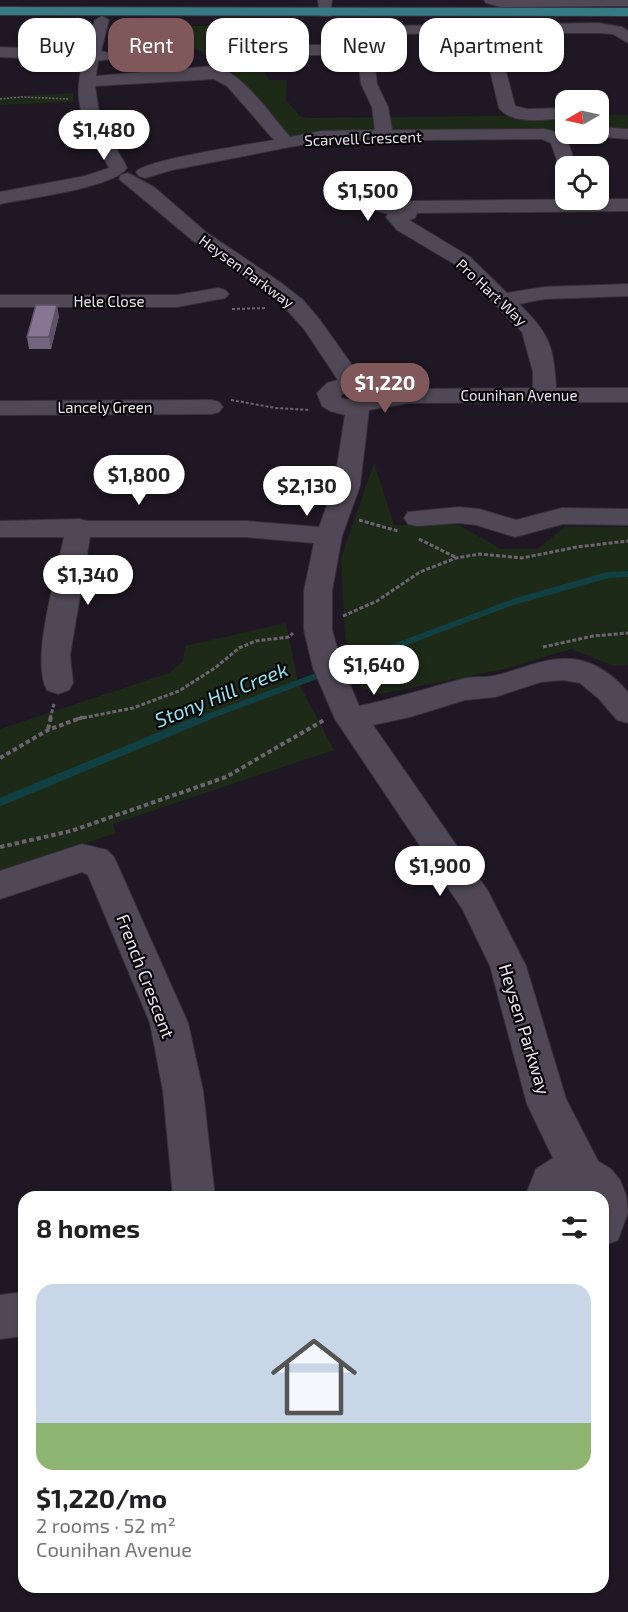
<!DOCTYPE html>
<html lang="en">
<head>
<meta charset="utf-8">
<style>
	:root { --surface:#fff; --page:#f6f6f6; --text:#202124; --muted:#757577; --line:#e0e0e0; --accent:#80585a }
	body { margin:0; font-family:"Exo 2",sans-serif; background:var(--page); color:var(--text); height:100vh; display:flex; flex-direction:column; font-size:22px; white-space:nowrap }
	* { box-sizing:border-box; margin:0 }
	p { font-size:20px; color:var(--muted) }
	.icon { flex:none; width:33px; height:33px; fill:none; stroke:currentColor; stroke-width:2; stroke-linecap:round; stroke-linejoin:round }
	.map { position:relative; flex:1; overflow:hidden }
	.drawer { position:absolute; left:18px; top:1191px; width:591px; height:402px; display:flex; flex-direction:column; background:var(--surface); border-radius:18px; box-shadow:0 2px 4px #0004 }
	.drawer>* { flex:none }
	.banner { position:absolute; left:18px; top:18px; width:592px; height:54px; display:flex; gap:12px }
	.needle { width:39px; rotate:261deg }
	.tools { position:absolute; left:555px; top:90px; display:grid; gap:12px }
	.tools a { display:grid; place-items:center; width:54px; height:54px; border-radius:12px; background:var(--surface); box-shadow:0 2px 4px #0004; font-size:30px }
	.price { position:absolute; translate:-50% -51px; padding:0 14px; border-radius:21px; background:#fff; color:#222; font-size:20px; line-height:39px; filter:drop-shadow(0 2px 3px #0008) }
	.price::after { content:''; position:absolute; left:50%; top:36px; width:18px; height:14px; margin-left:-9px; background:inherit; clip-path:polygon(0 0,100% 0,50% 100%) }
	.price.active { background:var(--accent); color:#fff }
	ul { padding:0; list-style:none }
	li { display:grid; align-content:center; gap:12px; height:318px; padding:0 18px }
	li+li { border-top:2px solid var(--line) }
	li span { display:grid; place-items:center; height:186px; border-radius:18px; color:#555 }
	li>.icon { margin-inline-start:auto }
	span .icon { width:108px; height:108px; fill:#fffc; stroke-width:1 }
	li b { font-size:26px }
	h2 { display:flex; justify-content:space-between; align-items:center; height:72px; padding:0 18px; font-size:26px }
	.tag { padding:0 21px; border-radius:18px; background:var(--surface); box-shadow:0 2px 4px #0004; font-size:21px; line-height:54px }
	.tag.active { background:var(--accent); color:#fff }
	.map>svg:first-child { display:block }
	.green { fill:#1d2a17 }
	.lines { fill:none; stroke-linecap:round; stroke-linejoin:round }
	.stream-far1 { stroke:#104042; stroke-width:6 }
	.stream { stroke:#104042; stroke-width:8 }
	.minor-casing { stroke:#353039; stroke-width:2 }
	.major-casing { stroke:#353039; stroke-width:2 }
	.path-far3 { stroke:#6b6470; stroke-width:1.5; stroke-dasharray:2 1.5; stroke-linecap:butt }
	.path-far2 { stroke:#6b6470; stroke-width:2; stroke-dasharray:3 2; stroke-linecap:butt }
	.path-far1 { stroke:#6b6470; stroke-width:3; stroke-dasharray:4 2; stroke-linecap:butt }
	.path { stroke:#6b6470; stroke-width:4; stroke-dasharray:4.5 3; stroke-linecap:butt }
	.minor { fill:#504856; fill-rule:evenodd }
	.major { fill:#367a84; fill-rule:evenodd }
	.wall { fill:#74657e }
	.shaded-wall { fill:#5e5267 }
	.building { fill:#877593; stroke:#5e5267; stroke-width:1.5 }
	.labels { text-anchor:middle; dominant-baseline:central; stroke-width:4.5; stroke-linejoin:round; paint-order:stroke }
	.far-street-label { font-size:15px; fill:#e7e2eb; stroke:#070509 }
	.street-label { font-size:18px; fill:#e7e2eb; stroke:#070509 }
	.water-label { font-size:20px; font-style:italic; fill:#91e3e6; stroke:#070509 }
</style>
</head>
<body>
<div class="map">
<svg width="628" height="1612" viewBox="0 0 628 1612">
	<rect width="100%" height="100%" fill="#1f1724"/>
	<g class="green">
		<path d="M59,26H91L83,48L73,51L50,49Z"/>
		<path d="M132,26H231L229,46L259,65L269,80H287L286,100L300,116L307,118L565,115V129L550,132L292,136L284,133C258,103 221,54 181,43C161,38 140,40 121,40L123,30Z"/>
		<path d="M73,93V102L0,105V97Z"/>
		<path d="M598,115H628V130L599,129Z"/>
		<path d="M374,463L394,525H459L501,549H537L565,527H628V665L614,666L571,649L509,668L380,694L362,688L345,637L341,558Z"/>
		<path d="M286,623L298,682L334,750L113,824L116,833L0,873V729L169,673L183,661L185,646Z"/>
	</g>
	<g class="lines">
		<path class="stream-far1" d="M202,719L513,602L608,575L628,574"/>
		<path class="stream" d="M0,802L206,717"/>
		<g class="minor-casing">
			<g id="minor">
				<path d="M318,0H332L330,16H320Z"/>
				<path d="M484,0H628V6L501,7L486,3Z"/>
				<path d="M102,16L109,20L101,51L109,53L111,56L109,59L98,61L96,76L214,66C243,73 270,114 290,137L321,131L375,130L372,107L361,84L358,55H299L267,59L259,54L261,51L299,45H357L353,33L356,30L374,23L380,26L599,23L622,27L628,31V43L613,34L599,33H496L515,106L527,109L566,108V118C546,119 513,126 499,108L481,33L392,34L374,36L372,39L377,84L388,107L392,130L545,129C570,135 569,143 575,166H566V171L560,170L551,143L542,139L321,141L172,170L145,178L139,176L136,172C144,160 252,144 274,140L227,86L214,79L95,86L100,120L124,162L127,168C113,188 28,198 0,204V192L85,176L109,168C88,124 70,113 83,60L0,57V47L85,51L95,20Z"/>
				<path d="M598,127L628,129V139L592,136L590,134H598Z"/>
				<path d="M128,173L154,187L206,232L280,282L303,300L320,320L364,382L374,385L380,393L409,389L533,388V372L522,332L456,265L397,230L386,217L388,214C370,209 349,204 338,188L340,184C359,179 377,205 399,205C403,205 409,202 413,201L628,199V211L417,213L415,218L409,220L470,257L507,293L544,287L628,284V296L544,299L519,304C549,333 554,346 556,388H628V402L409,403L369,410L360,486L342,536L332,591V630L343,668L359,706C394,699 427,688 462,679C472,676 483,678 493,676C522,670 549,654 579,660C598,664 615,677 628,692V723L617,720L599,699L580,683L563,680L541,682L495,697L465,700L410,717L373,725L488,891L526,966L566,1099L598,1161L611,1169L620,1180L626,1195L628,1212L618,1240L603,1246V1197H581L572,1193L567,1197H525L536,1169L553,1158L527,1104L490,966L463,910L335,719L313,668L304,630V591L314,543L246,537H90L70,655L73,683L69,690L58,694L47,690C30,661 57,572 64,537H0V521L79,519L87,521H246L319,527L334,486L345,415L330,411L322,406L317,393L327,383L338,380L304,329L287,310L265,291L192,240L119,179L121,175ZM347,392L358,395V396L352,400L341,398V395Z"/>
				<path d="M218,288L225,290L229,294L225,298L177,307H0V295H177Z"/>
				<path d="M211,400L219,402L223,407L219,412L211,414L0,415V401Z"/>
				<path d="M459,507L479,509L516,520L562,508L628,509V525L563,524L515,537L476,525L459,523L417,526L408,524L404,518L408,512Z"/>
				<path d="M82,844L107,850L114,857L188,1023L203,1091L215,1197H173L163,1091L150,1023L88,875L82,872L0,899V871Z"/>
				<path d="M24,1292V1336L0,1339V1295Z"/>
			</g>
		</g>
		<g class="major-casing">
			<path id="major" d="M0,7L628,8V16L0,15Z"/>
		</g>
		<path class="path-far3" d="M0,99L22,97L68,99"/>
		<g class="path-far2">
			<path d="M232,309L267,308"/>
			<path d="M231,400L276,408L310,410"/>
		</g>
		<g class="path-far1">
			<path d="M359,520L398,531"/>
			<path d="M419,539L455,557"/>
			<path d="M343,616L377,601L420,572L456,558L480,554L522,558L577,547L628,541"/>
			<path d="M543,647L593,636L628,633"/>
			<path d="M50,719L54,704"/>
			<path d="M77,719L133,708L179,691L215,668L239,648L256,641L289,637L293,633"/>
		</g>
		<g class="path">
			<path d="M48,729L51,717"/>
			<path d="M0,758L48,730L83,717"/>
			<path d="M0,847L71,831L226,777L324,720"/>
		</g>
		<use href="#minor" class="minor"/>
		<use href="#major" class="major"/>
	</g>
	<path class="wall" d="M59,316L51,349H29L27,337Z"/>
	<path class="shaded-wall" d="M57,305L59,316L51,349L49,337Z"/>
	<path class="building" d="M36,305H57L49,337H27Z"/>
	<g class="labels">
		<g class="far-street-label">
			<text transform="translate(363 138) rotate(-2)">Scarvell Crescent</text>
			<text transform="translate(247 271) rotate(36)">Heysen Parkway</text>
			<text transform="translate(492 292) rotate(43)">Pro Hart Way</text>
			<text x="109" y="301">Hele Close</text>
			<text x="519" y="395">Counihan Avenue</text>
			<text x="105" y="407">Lancely Green</text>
		</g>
		<g class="street-label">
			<text transform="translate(146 976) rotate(69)">French Crescent</text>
			<text transform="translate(525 1029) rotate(73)">Heysen Parkway</text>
		</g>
		<g class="water-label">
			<text transform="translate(221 694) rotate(-22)">Stony Hill Creek</text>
		</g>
	</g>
</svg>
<div class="tools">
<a><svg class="needle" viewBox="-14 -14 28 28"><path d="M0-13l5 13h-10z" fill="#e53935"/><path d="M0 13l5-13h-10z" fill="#757577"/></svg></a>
<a><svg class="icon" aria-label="locate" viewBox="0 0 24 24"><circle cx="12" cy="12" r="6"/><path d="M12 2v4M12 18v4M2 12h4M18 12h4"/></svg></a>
</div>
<b class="price" style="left:104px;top:161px">$1,480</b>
<b class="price" style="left:368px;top:222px">$1,500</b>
<b class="price active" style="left:385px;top:414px">$1,220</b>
<b class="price" style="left:139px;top:506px">$1,800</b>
<b class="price" style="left:307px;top:517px">$2,130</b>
<b class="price" style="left:88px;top:606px">$1,340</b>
<b class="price" style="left:374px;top:696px">$1,640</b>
<b class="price" style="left:440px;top:897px">$1,900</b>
<div class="banner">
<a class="tag">Buy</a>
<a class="tag active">Rent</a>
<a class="tag">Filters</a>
<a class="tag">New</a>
<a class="tag">Apartment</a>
</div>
<section class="drawer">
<h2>8 homes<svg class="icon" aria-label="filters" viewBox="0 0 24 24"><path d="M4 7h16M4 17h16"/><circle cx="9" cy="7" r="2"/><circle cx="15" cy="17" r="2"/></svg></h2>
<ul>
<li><span style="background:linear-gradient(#c9d6e8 75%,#8fb573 0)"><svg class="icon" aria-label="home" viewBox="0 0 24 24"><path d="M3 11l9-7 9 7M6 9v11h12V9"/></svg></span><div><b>$1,220/mo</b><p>2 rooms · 52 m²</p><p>Counihan Avenue</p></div></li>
</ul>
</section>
</div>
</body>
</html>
